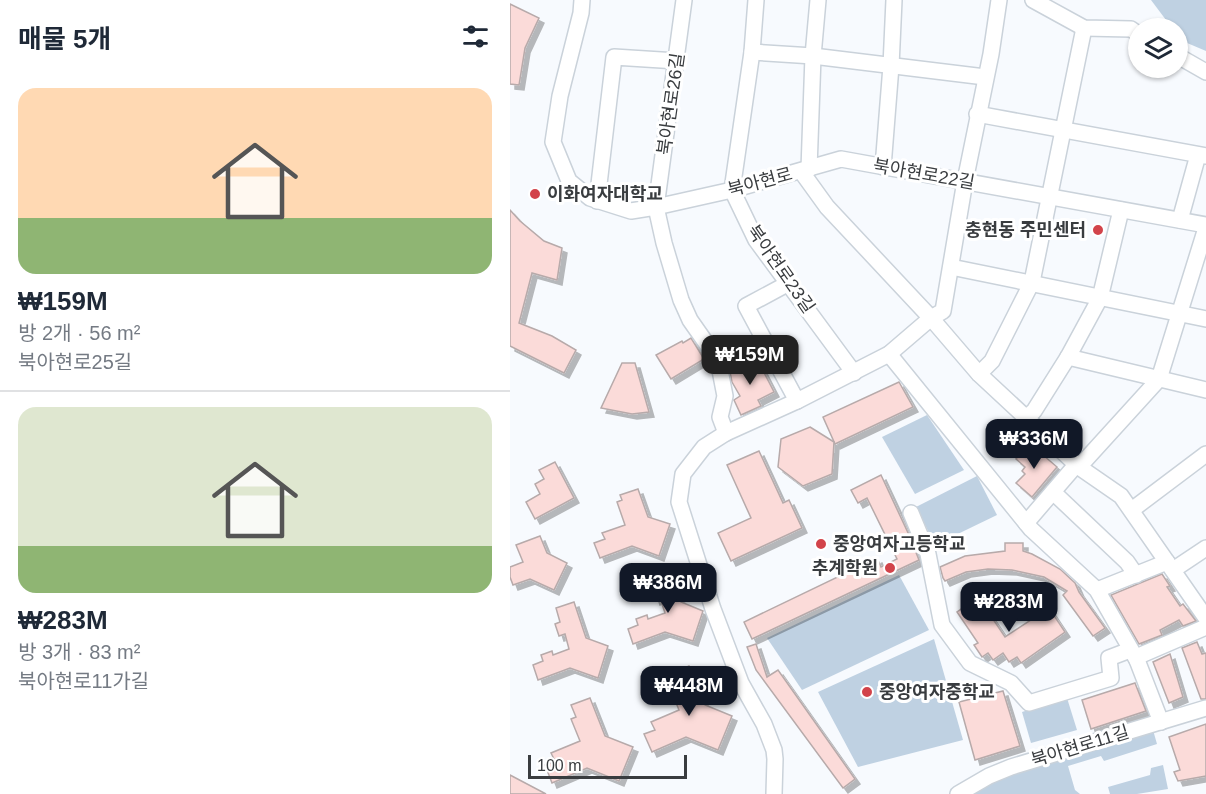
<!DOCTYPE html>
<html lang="ko">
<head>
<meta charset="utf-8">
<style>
	:root { --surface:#fff; --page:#f6f6f7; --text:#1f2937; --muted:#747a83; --line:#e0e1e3; --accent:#111827 }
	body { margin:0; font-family:Helvetica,"Noto Sans KR",sans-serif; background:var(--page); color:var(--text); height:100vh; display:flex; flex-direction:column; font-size:22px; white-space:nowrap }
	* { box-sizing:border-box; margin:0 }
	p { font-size:20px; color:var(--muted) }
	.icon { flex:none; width:33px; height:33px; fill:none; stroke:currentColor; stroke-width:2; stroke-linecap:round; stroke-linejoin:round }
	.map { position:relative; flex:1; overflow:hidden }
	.panel { display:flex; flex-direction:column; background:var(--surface); width:510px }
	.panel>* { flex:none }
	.tools { position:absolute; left:618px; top:18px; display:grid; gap:12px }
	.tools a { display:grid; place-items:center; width:60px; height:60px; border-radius:50%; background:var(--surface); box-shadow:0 2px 4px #0004; font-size:30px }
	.scale { position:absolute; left:18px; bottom:15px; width:159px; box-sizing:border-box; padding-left:6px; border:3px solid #393c3f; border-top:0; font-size:16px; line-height:21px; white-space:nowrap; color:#393c3f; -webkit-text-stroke:4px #fff; paint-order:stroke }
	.price { position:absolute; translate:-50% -51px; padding:0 14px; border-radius:12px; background:var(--accent); color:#fff; font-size:20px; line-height:39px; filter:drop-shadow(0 2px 3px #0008) }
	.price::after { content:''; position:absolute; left:50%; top:36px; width:18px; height:14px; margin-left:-9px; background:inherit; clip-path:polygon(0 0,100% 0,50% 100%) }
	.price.on { background:#222; color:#fff }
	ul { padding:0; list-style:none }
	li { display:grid; align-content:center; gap:12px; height:318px; padding:0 18px }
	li+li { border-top:2px solid var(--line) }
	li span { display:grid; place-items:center; height:186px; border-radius:18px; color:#555 }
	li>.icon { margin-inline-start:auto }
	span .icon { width:108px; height:108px; fill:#fffc; stroke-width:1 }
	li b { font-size:26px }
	h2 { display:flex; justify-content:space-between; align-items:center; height:72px; padding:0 18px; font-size:26px }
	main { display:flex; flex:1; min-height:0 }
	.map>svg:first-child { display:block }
	.green { fill:#bfd1e2 }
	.building { fill:#fbdbd9; stroke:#b7aaaa; stroke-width:1.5; filter:url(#shadow) }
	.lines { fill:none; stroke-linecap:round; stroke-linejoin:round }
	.minor-casing { stroke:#cad2da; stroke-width:18 }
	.minor { stroke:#fff; stroke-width:15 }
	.poi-dot { fill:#d2434a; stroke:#fff; stroke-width:2 }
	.labels { text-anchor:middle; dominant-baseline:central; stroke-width:6; stroke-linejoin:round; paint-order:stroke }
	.street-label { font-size:18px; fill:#393c3f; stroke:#fff }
	.poi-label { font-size:18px; font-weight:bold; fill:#393c3f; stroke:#fff; text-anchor:start }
</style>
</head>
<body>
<main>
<section class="panel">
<h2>매물 5개<svg class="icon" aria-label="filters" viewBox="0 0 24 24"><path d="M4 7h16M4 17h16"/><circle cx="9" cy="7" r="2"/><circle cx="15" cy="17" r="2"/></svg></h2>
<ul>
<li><span style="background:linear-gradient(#ffd9b3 70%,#8fb573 0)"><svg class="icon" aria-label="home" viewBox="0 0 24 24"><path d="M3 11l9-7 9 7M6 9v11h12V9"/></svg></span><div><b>₩159M</b><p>방 2개 · 56 m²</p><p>북아현로25길</p></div></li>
<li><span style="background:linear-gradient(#dfe7d0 75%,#8fb573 0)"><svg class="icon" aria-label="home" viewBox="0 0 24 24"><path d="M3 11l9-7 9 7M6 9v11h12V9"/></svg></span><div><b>₩283M</b><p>방 3개 · 83 m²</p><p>북아현로11가길</p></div></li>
</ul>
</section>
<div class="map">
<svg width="696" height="794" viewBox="0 0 696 794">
	<defs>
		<filter id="shadow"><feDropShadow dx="5" dy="5" stdDeviation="0" flood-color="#0004"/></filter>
	</defs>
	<rect width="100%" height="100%" fill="#f7fafe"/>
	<g class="green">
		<path d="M641,0H696V51L670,40L668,37V28H662Z"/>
		<path d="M417,415L454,470L405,494L372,437Z"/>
		<path d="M467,476L487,515L425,545L406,507Z"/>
		<path d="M389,575L419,630L292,690L257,638Z"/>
		<path d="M424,639L453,740L348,767L308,692Z"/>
		<path d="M557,698L567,730L521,743L512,712Z"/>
		<path d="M643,730L647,744L594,761L591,756L558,766L565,790L570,794H462L478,782Z"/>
		<path d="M653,765L658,789L627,794H600L598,787L640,775L641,768Z"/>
	</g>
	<g class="building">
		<path d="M0,4L29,18L15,48L9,85L0,84Z"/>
		<path d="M0,210L10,221L34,241L52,248L47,280L22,273L9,323L42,336L66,350L54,373L0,346Z"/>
		<path d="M181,338L194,359L161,379L146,355L172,341L173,343Z"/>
		<path d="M246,357L264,392L248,400L251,406L231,415L224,400L230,396L222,382L220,372Z"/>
		<path d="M112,363H125L139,412L122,414L91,408Z"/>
		<path d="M389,382L403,407L325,444L313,417Z"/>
		<path d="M300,427L324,442L322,474L293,486L268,467L271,439Z"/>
		<path d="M519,443L547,467L522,497L506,483L515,474L512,471L515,467L506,459Z"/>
		<path d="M249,451L273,503L279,500L292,528L221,561L208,533L241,518L217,465Z"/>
		<path d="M45,462L64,498L25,519L16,502L30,494L25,484L34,479L29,470Z"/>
		<path d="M371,475L399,535L409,560L242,639L234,622L367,558L371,567L387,559L357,498L348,503L341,490Z"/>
		<path d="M128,489L138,517L160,524L149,556L122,546L90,558L84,543L95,539L92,533L115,525L107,502L112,500L110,495Z"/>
		<path d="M30,536L37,553L57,563L44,590L20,579L3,585L0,577V567L13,562L6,545Z"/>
		<path d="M495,543H513V551L522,554L550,569L565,583L569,592L595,628L583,636L553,595L557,591L534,577L502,570L478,569L456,572L435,581L433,578L430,567L455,556L495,551Z"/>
		<path d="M160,569L171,602L193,611L183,641L155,632L123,644L118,629L128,625L126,619L137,615L138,619L155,613L150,598L145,600L141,587L146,586L142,576Z"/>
		<path d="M652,574L660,586L657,587L670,606L673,604L686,621L673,626L669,620L650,630L652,635L629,644L601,595Z"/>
		<path d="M466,594L495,637L539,608L555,632L511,663L507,657L499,662L493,653L483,660L478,653L472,657L464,645L468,643L447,612L454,607L452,603Z"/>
		<path d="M64,602L76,638L98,646L88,678L60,668L28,680L23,665L33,661L31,655L42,651L43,655L59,649L55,634L49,636L45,624L50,622L46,608Z"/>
		<path d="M687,642L692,654L696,653V699H691L672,648Z"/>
		<path d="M246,644L257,677L268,670L345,779L333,788L246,670L237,647Z"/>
		<path d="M660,654L673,697L659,703L643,662Z"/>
		<path d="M179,666L195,705L222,716L208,750L176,737L142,752L134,734L145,730L141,722L169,710L160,688L166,686L161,674Z"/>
		<path d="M625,683L636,711L581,729L572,700Z"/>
		<path d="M493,691L510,746L465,760L449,702Z"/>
		<path d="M80,698L95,736L123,747L109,781L77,768L42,783L35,765L45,761L41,753L70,741L61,719L66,717L61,705Z"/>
		<path d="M696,724V776L668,781L664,772L670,770L659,737Z"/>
		<path d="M0,775L36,794H0Z"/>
	</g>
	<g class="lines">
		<g class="minor-casing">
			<g id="minor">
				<path d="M72,0L71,13L50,96L43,142L59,181L80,198L121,211L146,207L222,190L331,159L696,225"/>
				<path d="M174,0L146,207L154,243L171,300L180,320L208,360L215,396L210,417L216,433"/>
				<path d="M523,0L574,28L621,29L628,34"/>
				<path d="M242,52L303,56L475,77"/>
				<path d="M668,56L696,72"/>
				<path d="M467,114L696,156"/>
				<path d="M373,167L381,66L384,0"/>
				<path d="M299,169L303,56L308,0"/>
				<path d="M291,171L317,207L421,318L469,374L569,467L611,496L696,618"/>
				<path d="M222,190L246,240L344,373"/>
				<path d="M222,190L242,52L246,0"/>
				<path d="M87,201L104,57L167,61"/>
				<path d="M670,220L688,155"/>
				<path d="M441,267L696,319"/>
				<path d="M277,284L236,306L287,401"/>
				<path d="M379,354L521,529L587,590L627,660L651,722"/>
				<path d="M558,357L696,390"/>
				<path d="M469,374L482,361L522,282L574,28"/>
				<path d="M516,418L524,411L558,357L590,298L611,210"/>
				<path d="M569,467L649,379L696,228"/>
				<path d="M543,492L617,562L626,575"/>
				<path d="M623,509L696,454"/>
				<path d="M401,513L418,554L432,625L460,663L501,683L519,703L601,678L599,658L620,650"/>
				<path d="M516,523L566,465"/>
				<path d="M663,570L696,548"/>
				<path d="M587,590L657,562"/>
				<path d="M627,660L631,655L696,627"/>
				<path d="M264,794L265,759L264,750L254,724L231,683L203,609L169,502L173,474L194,447L216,433L287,401L379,354L421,318L433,311L455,181L481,54L489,0"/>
				<path d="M448,794L479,776L501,767L696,708"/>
			</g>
		</g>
		<use href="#minor" class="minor"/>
	</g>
	<g class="poi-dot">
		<circle cx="25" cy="194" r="6"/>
		<circle cx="588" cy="230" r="6"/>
		<circle cx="311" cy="544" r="6"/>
		<circle cx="380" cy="568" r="6"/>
		<circle cx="357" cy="692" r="6"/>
	</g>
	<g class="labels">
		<g class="street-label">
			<text transform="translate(161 104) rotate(-82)">북아현로26길</text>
			<text transform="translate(414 174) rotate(10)">북아현로22길</text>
			<text transform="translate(250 182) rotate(-15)">북아현로</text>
			<text transform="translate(271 269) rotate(55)">북아현로23길</text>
			<text transform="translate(570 746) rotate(-17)">북아현로11길</text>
		</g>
		<g class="poi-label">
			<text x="37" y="194">이화여자대학교</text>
			<text x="576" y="230" text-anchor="end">충현동 주민센터</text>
			<text x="323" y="544">중앙여자고등학교</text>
			<text x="368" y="568" text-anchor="end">추계학원</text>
			<text x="369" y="692">중앙여자중학교</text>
		</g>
	</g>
</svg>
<div class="tools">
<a><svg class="icon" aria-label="layers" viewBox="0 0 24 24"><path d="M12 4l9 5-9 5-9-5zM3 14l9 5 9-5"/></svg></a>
</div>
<div class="scale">100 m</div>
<b class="price on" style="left:240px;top:386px">₩159M</b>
<b class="price" style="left:524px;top:470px">₩336M</b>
<b class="price" style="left:158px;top:614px">₩386M</b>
<b class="price" style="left:499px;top:633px">₩283M</b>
<b class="price" style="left:179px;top:717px">₩448M</b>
</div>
</main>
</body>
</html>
